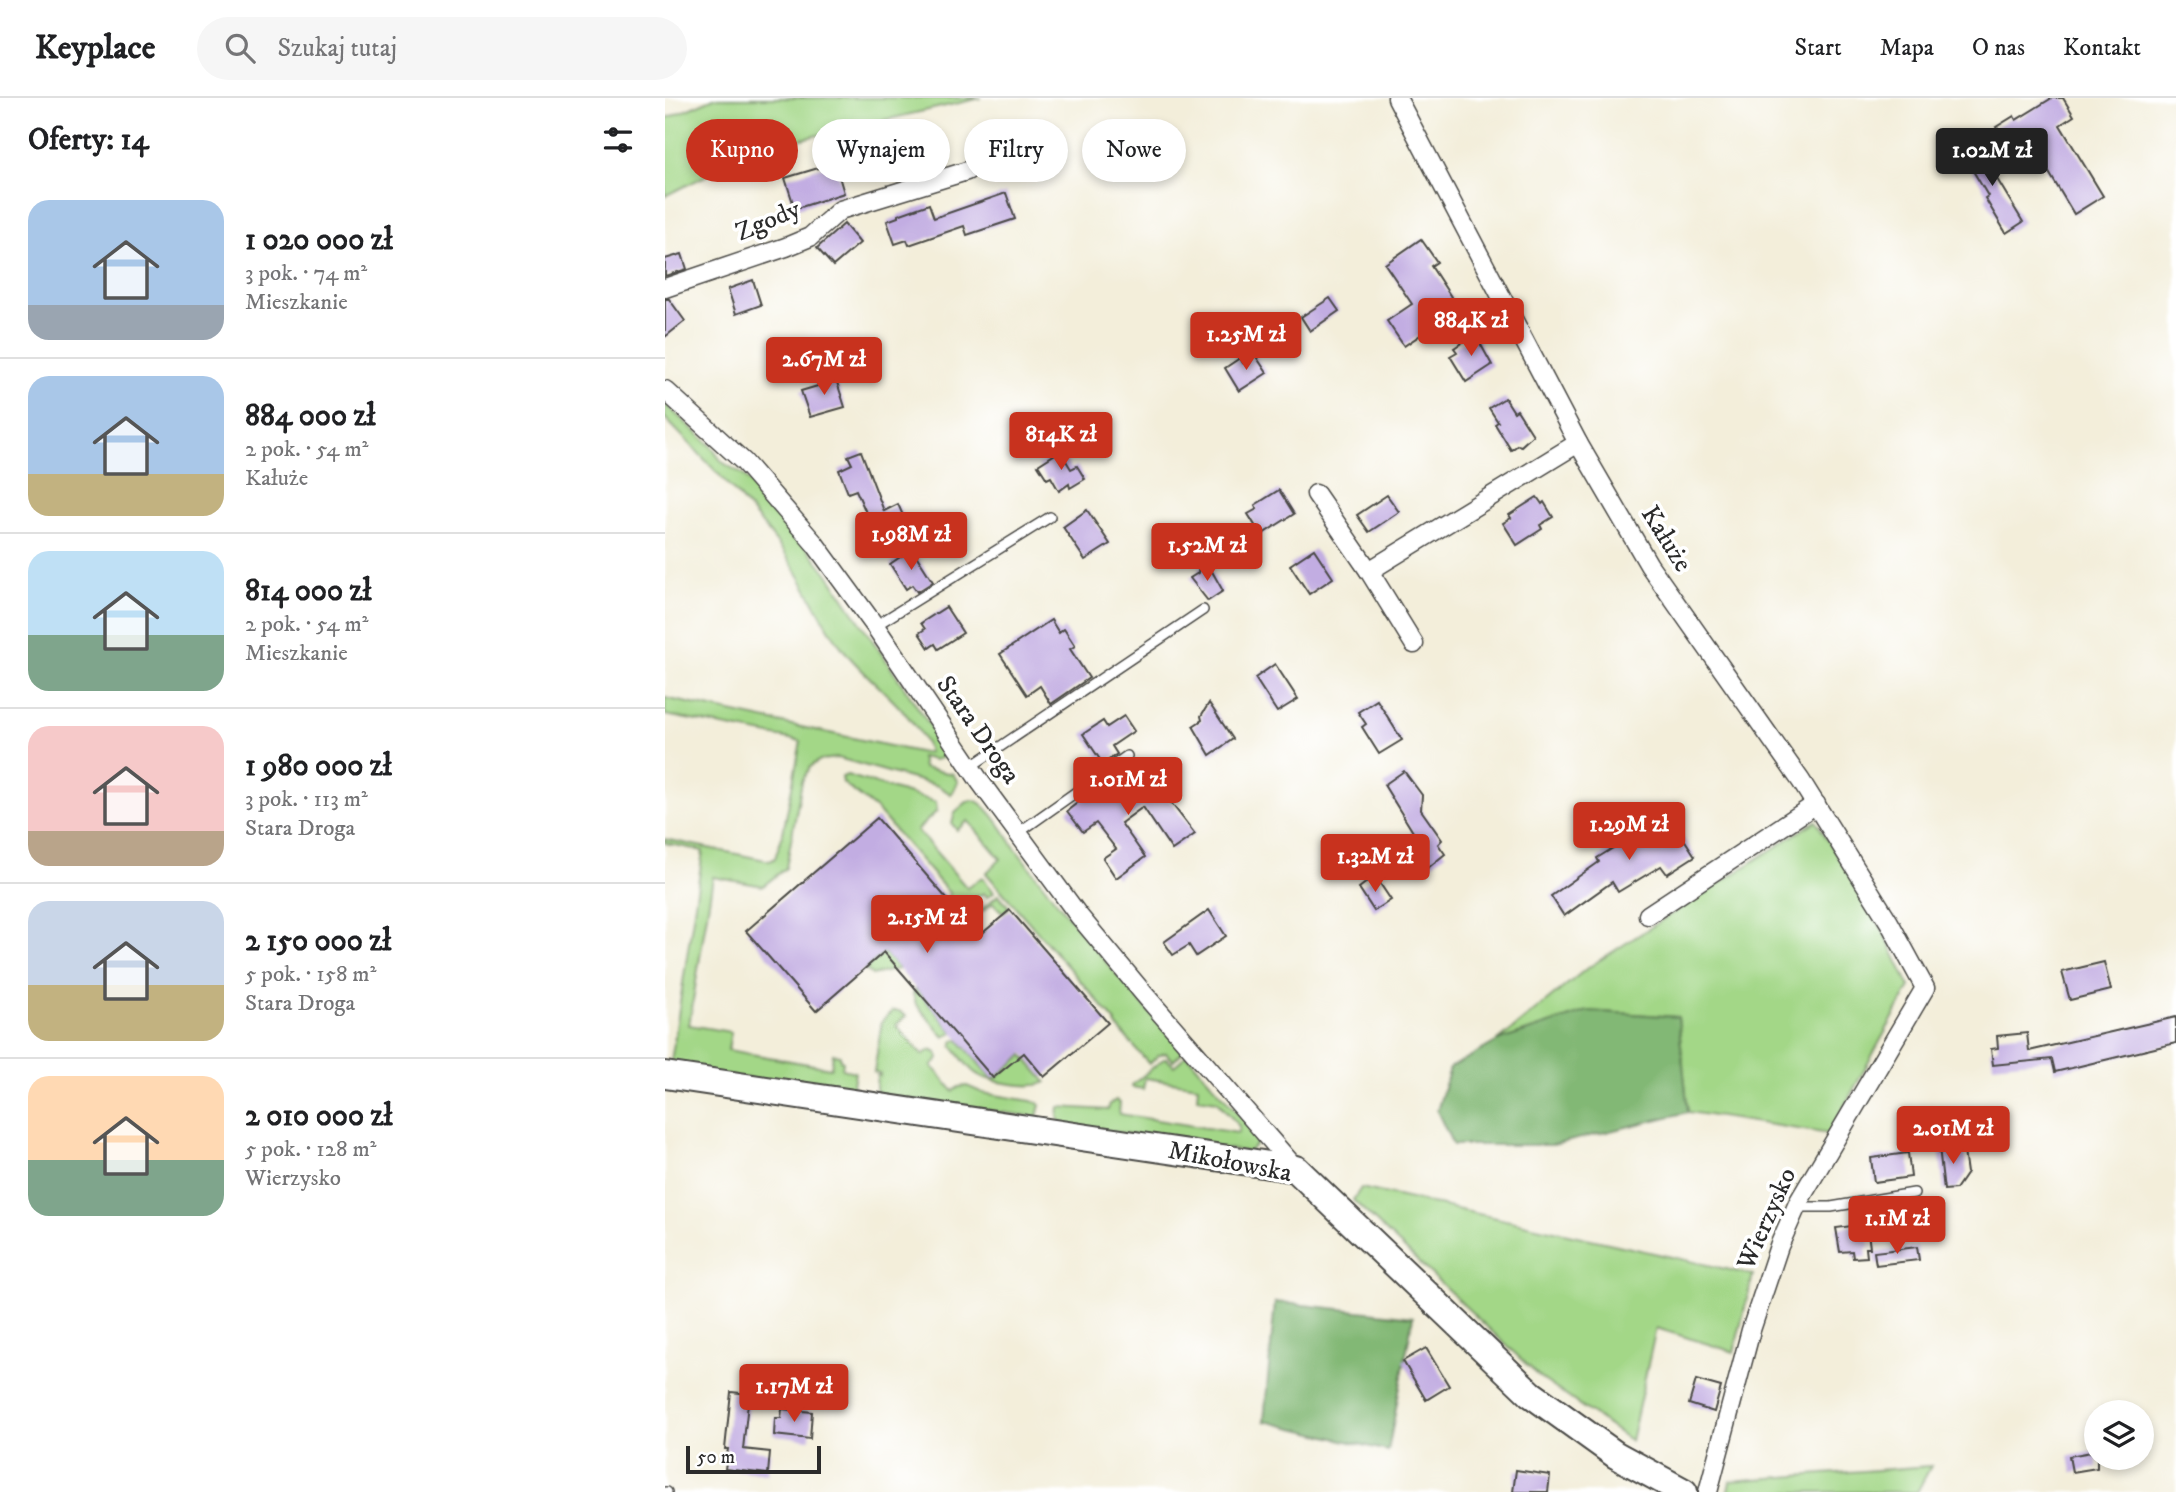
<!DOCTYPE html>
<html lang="pl">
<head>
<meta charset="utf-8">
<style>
	:root { --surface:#fff; --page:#f6f6f6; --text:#202124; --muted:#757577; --line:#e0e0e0; --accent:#c8321e }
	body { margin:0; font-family:"IM FELL DW Pica",serif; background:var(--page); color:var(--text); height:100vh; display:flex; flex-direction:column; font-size:26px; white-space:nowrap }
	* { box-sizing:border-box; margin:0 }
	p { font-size:23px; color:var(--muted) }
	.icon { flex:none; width:38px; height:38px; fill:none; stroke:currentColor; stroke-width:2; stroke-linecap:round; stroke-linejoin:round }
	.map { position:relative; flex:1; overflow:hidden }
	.drawer { display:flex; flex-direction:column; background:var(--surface); width:665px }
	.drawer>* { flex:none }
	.hud { position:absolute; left:21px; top:21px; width:665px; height:63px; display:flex; gap:14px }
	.tools { position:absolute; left:1419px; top:1302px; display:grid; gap:14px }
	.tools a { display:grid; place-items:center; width:70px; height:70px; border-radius:50%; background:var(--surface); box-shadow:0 4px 10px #0003; font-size:35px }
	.scale { position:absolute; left:21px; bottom:18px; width:135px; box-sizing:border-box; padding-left:7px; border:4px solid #2b2b2b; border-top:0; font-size:19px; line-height:24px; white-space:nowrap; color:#2b2b2b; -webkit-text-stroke:5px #fff; paint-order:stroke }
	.price { position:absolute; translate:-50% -60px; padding:0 16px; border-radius:7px; background:var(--accent); color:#fff; font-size:23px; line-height:46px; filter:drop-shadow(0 2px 4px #0008) }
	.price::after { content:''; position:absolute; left:50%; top:42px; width:21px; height:16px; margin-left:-10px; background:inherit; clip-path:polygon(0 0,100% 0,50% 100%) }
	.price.selected { background:#222; color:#fff }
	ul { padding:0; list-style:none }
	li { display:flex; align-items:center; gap:21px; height:175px; padding:0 28px }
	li+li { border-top:2px solid var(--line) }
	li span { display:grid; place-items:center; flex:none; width:196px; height:140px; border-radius:21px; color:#555 }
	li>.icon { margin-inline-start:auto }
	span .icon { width:84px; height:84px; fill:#fffc; stroke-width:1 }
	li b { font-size:30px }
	h2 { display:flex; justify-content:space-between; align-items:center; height:84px; padding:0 28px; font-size:30px }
	.chip { padding:0 24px; border-radius:32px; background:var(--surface); box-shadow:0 4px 10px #0003; font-size:24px; line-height:63px }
	.chip.selected { background:var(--accent); color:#fff }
	header { display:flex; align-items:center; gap:42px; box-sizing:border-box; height:98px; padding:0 35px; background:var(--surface); border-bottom:2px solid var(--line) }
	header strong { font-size:33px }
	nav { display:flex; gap:38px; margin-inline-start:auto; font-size:24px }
	.search { width:490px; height:63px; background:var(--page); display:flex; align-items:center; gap:18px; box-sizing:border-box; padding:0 24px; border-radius:38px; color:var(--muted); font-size:26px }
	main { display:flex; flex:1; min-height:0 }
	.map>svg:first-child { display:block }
	.green { fill:#a3d787; stroke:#678159; stroke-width:2 }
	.forest { fill:#82b874; stroke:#567250; stroke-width:2 }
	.building { fill:#c2ade2 }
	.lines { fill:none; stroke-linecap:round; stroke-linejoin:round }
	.lane-casing { stroke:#494845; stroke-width:12 }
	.street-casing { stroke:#494845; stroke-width:21 }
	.secondary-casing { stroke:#494845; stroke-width:30 }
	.lane { stroke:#fff; stroke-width:9 }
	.street { stroke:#fff; stroke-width:18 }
	.secondary { stroke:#fff; stroke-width:26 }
	.labels { text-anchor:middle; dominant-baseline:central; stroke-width:7; stroke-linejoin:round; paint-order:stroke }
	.street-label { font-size:26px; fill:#2b2b2b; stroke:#fff }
</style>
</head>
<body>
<header>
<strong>Keyplace</strong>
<div class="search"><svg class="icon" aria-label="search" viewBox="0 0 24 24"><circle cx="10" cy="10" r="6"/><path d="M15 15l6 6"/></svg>Szukaj tutaj</div>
<nav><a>Start</a><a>Mapa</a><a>O nas</a><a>Kontakt</a></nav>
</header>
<main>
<section class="drawer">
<h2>Oferty: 14<svg class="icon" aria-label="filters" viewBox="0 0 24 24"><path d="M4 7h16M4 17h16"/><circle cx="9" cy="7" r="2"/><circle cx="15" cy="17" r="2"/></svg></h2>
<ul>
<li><span style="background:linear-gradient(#a9c7e8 75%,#9aa5b1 0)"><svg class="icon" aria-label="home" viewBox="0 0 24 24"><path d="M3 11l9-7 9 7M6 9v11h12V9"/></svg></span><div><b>1 020 000 zł</b><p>3 pok. · 74 m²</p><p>Mieszkanie</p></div></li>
<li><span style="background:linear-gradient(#a9c7e8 70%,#c2b280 0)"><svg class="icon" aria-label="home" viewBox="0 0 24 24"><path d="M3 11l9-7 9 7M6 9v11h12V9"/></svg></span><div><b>884 000 zł</b><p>2 pok. · 54 m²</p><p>Kałuże</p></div></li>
<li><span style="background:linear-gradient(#bfe0f5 60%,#7fa58c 0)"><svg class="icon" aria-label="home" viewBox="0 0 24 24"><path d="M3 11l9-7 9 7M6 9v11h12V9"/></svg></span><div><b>814 000 zł</b><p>2 pok. · 54 m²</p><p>Mieszkanie</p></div></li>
<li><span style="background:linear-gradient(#f6c9c9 75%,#b9a48a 0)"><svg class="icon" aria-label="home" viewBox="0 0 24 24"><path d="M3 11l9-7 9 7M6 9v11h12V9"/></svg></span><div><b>1 980 000 zł</b><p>3 pok. · 113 m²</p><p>Stara Droga</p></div></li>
<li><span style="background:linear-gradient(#c9d6e8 60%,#c2b280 0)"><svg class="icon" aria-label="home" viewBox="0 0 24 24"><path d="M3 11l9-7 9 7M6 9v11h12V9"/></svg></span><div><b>2 150 000 zł</b><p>5 pok. · 158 m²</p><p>Stara Droga</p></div></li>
<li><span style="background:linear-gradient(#ffd9b3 60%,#7fa58c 0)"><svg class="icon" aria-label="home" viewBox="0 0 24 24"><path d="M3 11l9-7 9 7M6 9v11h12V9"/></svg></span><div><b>2 010 000 zł</b><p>5 pok. · 128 m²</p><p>Wierzysko</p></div></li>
</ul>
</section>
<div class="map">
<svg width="1511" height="1394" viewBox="0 0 1511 1394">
	<rect width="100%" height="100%" fill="#fff"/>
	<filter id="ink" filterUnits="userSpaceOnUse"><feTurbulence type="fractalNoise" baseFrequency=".0143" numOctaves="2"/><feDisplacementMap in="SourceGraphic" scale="14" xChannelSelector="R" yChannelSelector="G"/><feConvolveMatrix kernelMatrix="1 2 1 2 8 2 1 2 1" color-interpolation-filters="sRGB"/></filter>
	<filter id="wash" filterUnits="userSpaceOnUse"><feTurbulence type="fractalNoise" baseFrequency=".00686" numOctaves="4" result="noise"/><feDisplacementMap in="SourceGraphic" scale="28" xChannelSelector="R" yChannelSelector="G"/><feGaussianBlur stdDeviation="1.57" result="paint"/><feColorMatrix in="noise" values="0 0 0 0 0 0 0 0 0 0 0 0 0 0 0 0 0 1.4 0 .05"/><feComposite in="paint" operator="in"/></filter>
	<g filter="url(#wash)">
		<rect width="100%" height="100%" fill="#f3eeda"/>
		<g class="green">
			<path d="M49,0H316L97,50L0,98V21Z"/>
			<path d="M0,306L45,347L57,364L77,376L109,408L162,475L276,644L278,653L276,660L269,662L256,659L258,670L288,676L293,684L286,696L273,688L173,660L155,662L145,669L137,683L121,770L98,788L48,779L24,927L66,934L63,952L166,970L168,956L175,957V962L178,963L177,971L190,974L188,987L184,994L5,970L38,753L0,745V741L105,763L110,760L118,735L136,643L0,617V600L258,655L264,654C253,618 206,585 182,556C157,526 143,488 120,456C84,406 42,364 0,320Z"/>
			<path d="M182,677L271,704L272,713L252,732L302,790L317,779L329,794L322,799L319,795L311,799L312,818L306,824L292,807L290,808L282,799L285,796L212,712L178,685L177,679Z"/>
			<path d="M308,702C324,705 342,740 353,754C405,823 461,889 519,953L508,963L501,955L494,957L484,966L450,926L451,924L321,775L336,761L303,723L292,732L287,726L290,714L302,704Z"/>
			<path d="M1151,723L1214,825L1245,889L1164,1036L1023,1014L1013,919L923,913L833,943L921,871Z"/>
			<path d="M333,797L344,809L338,815L328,805L317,814L316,812Z"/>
			<path d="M219,854L234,871L207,877L200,871Z"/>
			<path d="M251,891L288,934L279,939L251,906L248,896Z"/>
			<path d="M227,913H234L241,918L231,927L257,957L265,952L272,955L274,960L267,968L288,993L294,989L302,988L318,995L372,1004L375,1007L372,1019L214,998L211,990L212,977L215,978V975L209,974L217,923Z"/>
			<path d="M293,941L328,982L358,957L381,984C369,992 321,984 309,974C301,967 294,956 287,948L288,944Z"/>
			<path d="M522,957L591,1036L592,1045L584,1054L397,1026L393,1020L394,1009L443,1012L445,1006L451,1002L455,1005L454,1016L573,1035L574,1028L552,1003L532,1000L533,988L480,980L478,991L467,989L468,986L497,962L501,960L509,968Z"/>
			<path d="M696,1090L1088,1177L1069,1254L991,1230L966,1343L877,1281L688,1102Z"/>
			<path d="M1266,1368L1252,1394H1063L1065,1383Z"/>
		</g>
		<g class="forest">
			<path d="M923,913L1013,919L1023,1014L888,1047H788L772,1013L785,970L833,943Z"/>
			<path d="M610,1204L748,1219L723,1353L599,1323Z"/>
		</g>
		<g id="blocks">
			<g class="building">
				<path d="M1387,0H1398L1409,18L1395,27L1438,98L1409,116L1368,48L1350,58L1331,29L1349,18L1351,22Z"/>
				<path d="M235,35L245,67L213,77L203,44Z"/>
				<path d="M1309,43L1358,124L1341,135L1320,100L1323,98L1295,51Z"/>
				<path d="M170,65L179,95L130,111L120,80Z"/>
				<path d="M341,95L350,121L302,137L299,128L244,147L242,142L230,146L222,123L233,119V117L264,106L269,120Z"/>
				<path d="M179,126L195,145L168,168L152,150Z"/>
				<path d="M756,141L772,164L766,168L790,205L775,215L779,221L739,248L722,223L747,206L720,166Z"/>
				<path d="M17,156L22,171L0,178V161Z"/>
				<path d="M88,182L96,207L71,216L63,191Z"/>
				<path d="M665,200L674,213L645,233L636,219Z"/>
				<path d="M0,201H4L20,223L0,239Z"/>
				<path d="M810,236L827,267L801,284L785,258L792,254L789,250Z"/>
				<path d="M590,257L602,275L574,293L560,270L575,260L578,265Z"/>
				<path d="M169,275L180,309L145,319L136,293L156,287L154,279Z"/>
				<path d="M840,300L849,314L852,312L868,337L856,348L853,347L846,352L830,326L833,324L824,310Z"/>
				<path d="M196,353L219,413L233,406L243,429L209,443L200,420L203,419L191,392L183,395L174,372L187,366L183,358Z"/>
				<path d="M395,353L406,371L412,368L420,381L405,390L404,386L394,393L386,379L382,381L373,367Z"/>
				<path d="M614,392L629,416L596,437L583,416L592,411L590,407Z"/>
				<path d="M722,397L734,414L704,434L692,417Z"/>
				<path d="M872,399L877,406L879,404L888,419L875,427L877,431L852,447L838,425L846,420L844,417Z"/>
				<path d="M422,412L445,446L420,462L398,429Z"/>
				<path d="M247,451L268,484L252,494L247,487L241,491L225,466Z"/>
				<path d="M649,451L668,480L644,496L625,467Z"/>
				<path d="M544,468L558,493L543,503L525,480L533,475L534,469Z"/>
				<path d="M281,509L298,535L273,551L270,546L264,550L254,535L260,531L256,525Z"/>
				<path d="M386,522L394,535L399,531L410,548L405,551L424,580L386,606L375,588L362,597L335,556Z"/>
				<path d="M610,566L633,601L612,614L590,580Z"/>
				<path d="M712,602L737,642L714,656L697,629L701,626L693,614Z"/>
				<path d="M544,605L568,641L545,657L528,628L537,622L536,618Z"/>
				<path d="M459,618L469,633L447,648L452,656L438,666L418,636L438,623L442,629Z"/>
				<path d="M461,667L482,696L493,688L530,736L507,752L478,709L456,725L480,759L451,780L438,760L451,751L431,725L418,734L402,713Z"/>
				<path d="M739,673L757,697L756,712L777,742L773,746L780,756L764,769L756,772L745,757L734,764L724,750L748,734L719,687Z"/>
				<path d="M1000,712L1030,758L1002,776L996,768L953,794L947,784L899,818L886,798L934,764L932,760L974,734L972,731Z"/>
				<path d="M212,720L314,838L345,812L443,925L379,979L359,955L328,980L219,854L151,913L81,833Z"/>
				<path d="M710,778L726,802L709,813L694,790Z"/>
				<path d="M544,812L561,838L531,858L524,847L508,857L499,844Z"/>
				<path d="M1439,864L1446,892L1405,902L1397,874Z"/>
				<path d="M1511,919V945L1390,974L1387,961L1328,967L1326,951L1333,950L1332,938L1362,935L1364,953Z"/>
				<path d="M1298,1046L1302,1075L1291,1091L1279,1092L1274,1049Z"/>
				<path d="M1243,1055L1246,1079L1209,1084L1206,1060Z"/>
				<path d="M1202,1126L1205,1150H1201L1202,1159L1188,1160L1187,1153L1175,1154L1171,1130Z"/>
				<path d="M1252,1149L1254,1162L1211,1167L1209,1154Z"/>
				<path d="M761,1250L784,1288L761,1302L738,1263Z"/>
				<path d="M1031,1282L1056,1289L1049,1314L1024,1306Z"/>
				<path d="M66,1294L84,1296L78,1351L105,1354L103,1376L60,1371L63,1351H60Z"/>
				<path d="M117,1311L147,1314L145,1341L109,1337L110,1320H116Z"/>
				<path d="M1432,1353V1370L1407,1374L1404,1358Z"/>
				<path d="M851,1372L885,1377L883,1394H848Z"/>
			</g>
		</g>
	</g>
	<g filter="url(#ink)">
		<use href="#blocks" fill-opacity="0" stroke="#494845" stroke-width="2"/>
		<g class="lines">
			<g class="lane-casing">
				<g id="lane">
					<path d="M210,528L385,419"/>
					<path d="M305,669L538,512"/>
					<path d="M353,735L462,658"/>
					<path d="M1134,1103L1139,1109H1166L1249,1095"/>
					<path d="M0,1394H2"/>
				</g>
			</g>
			<g class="street-casing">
				<g id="street">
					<path d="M732,0L913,345L984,467L1136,683L1224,824L1260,890L1134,1103L1114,1148L1086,1232L1043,1394"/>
					<path d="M0,190L121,149L145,139L175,112L302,73"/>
					<path d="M0,292L79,364L150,446L210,528L316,685L414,818L479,896L631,1071"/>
					<path d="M651,396L704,473"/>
					<path d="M749,546L704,473L913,345"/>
					<path d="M983,817L1151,706"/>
				</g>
			</g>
			<g class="secondary-casing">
				<path id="secondary" d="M0,977L631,1071L866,1296L951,1357L1019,1394"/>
			</g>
			<use href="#lane" class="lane"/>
			<use href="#street" class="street"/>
			<use href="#secondary" class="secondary"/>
		</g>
	</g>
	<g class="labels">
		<g class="street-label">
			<text transform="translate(103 123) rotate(-23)">Zgody</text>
			<text transform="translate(1001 441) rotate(58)">Kałuże</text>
			<text transform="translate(313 632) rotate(55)">Stara Droga</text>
			<text transform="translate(565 1064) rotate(11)">Mikołowska</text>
			<text transform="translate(1102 1121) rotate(-66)">Wierzysko</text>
		</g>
	</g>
</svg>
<div class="tools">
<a><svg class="icon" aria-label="layers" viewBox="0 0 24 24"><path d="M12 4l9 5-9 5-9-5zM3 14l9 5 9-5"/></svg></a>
</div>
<div class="scale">50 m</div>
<b class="price selected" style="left:1327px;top:90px">1.02M zł</b>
<b class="price" style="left:806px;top:260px">884K zł</b>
<b class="price" style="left:581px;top:274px">1.25M zł</b>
<b class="price" style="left:159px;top:299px">2.67M zł</b>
<b class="price" style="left:396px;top:374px">814K zł</b>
<b class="price" style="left:246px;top:474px">1.98M zł</b>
<b class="price" style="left:542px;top:485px">1.52M zł</b>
<b class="price" style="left:463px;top:719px">1.01M zł</b>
<b class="price" style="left:964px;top:764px">1.29M zł</b>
<b class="price" style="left:710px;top:796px">1.32M zł</b>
<b class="price" style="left:262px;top:857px">2.15M zł</b>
<b class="price" style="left:1288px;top:1068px">2.01M zł</b>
<b class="price" style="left:1232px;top:1158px">1.1M zł</b>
<b class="price" style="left:129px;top:1326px">1.17M zł</b>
<div class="hud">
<a class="chip selected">Kupno</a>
<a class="chip">Wynajem</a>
<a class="chip">Filtry</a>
<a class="chip">Nowe</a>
</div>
</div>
</main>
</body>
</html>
